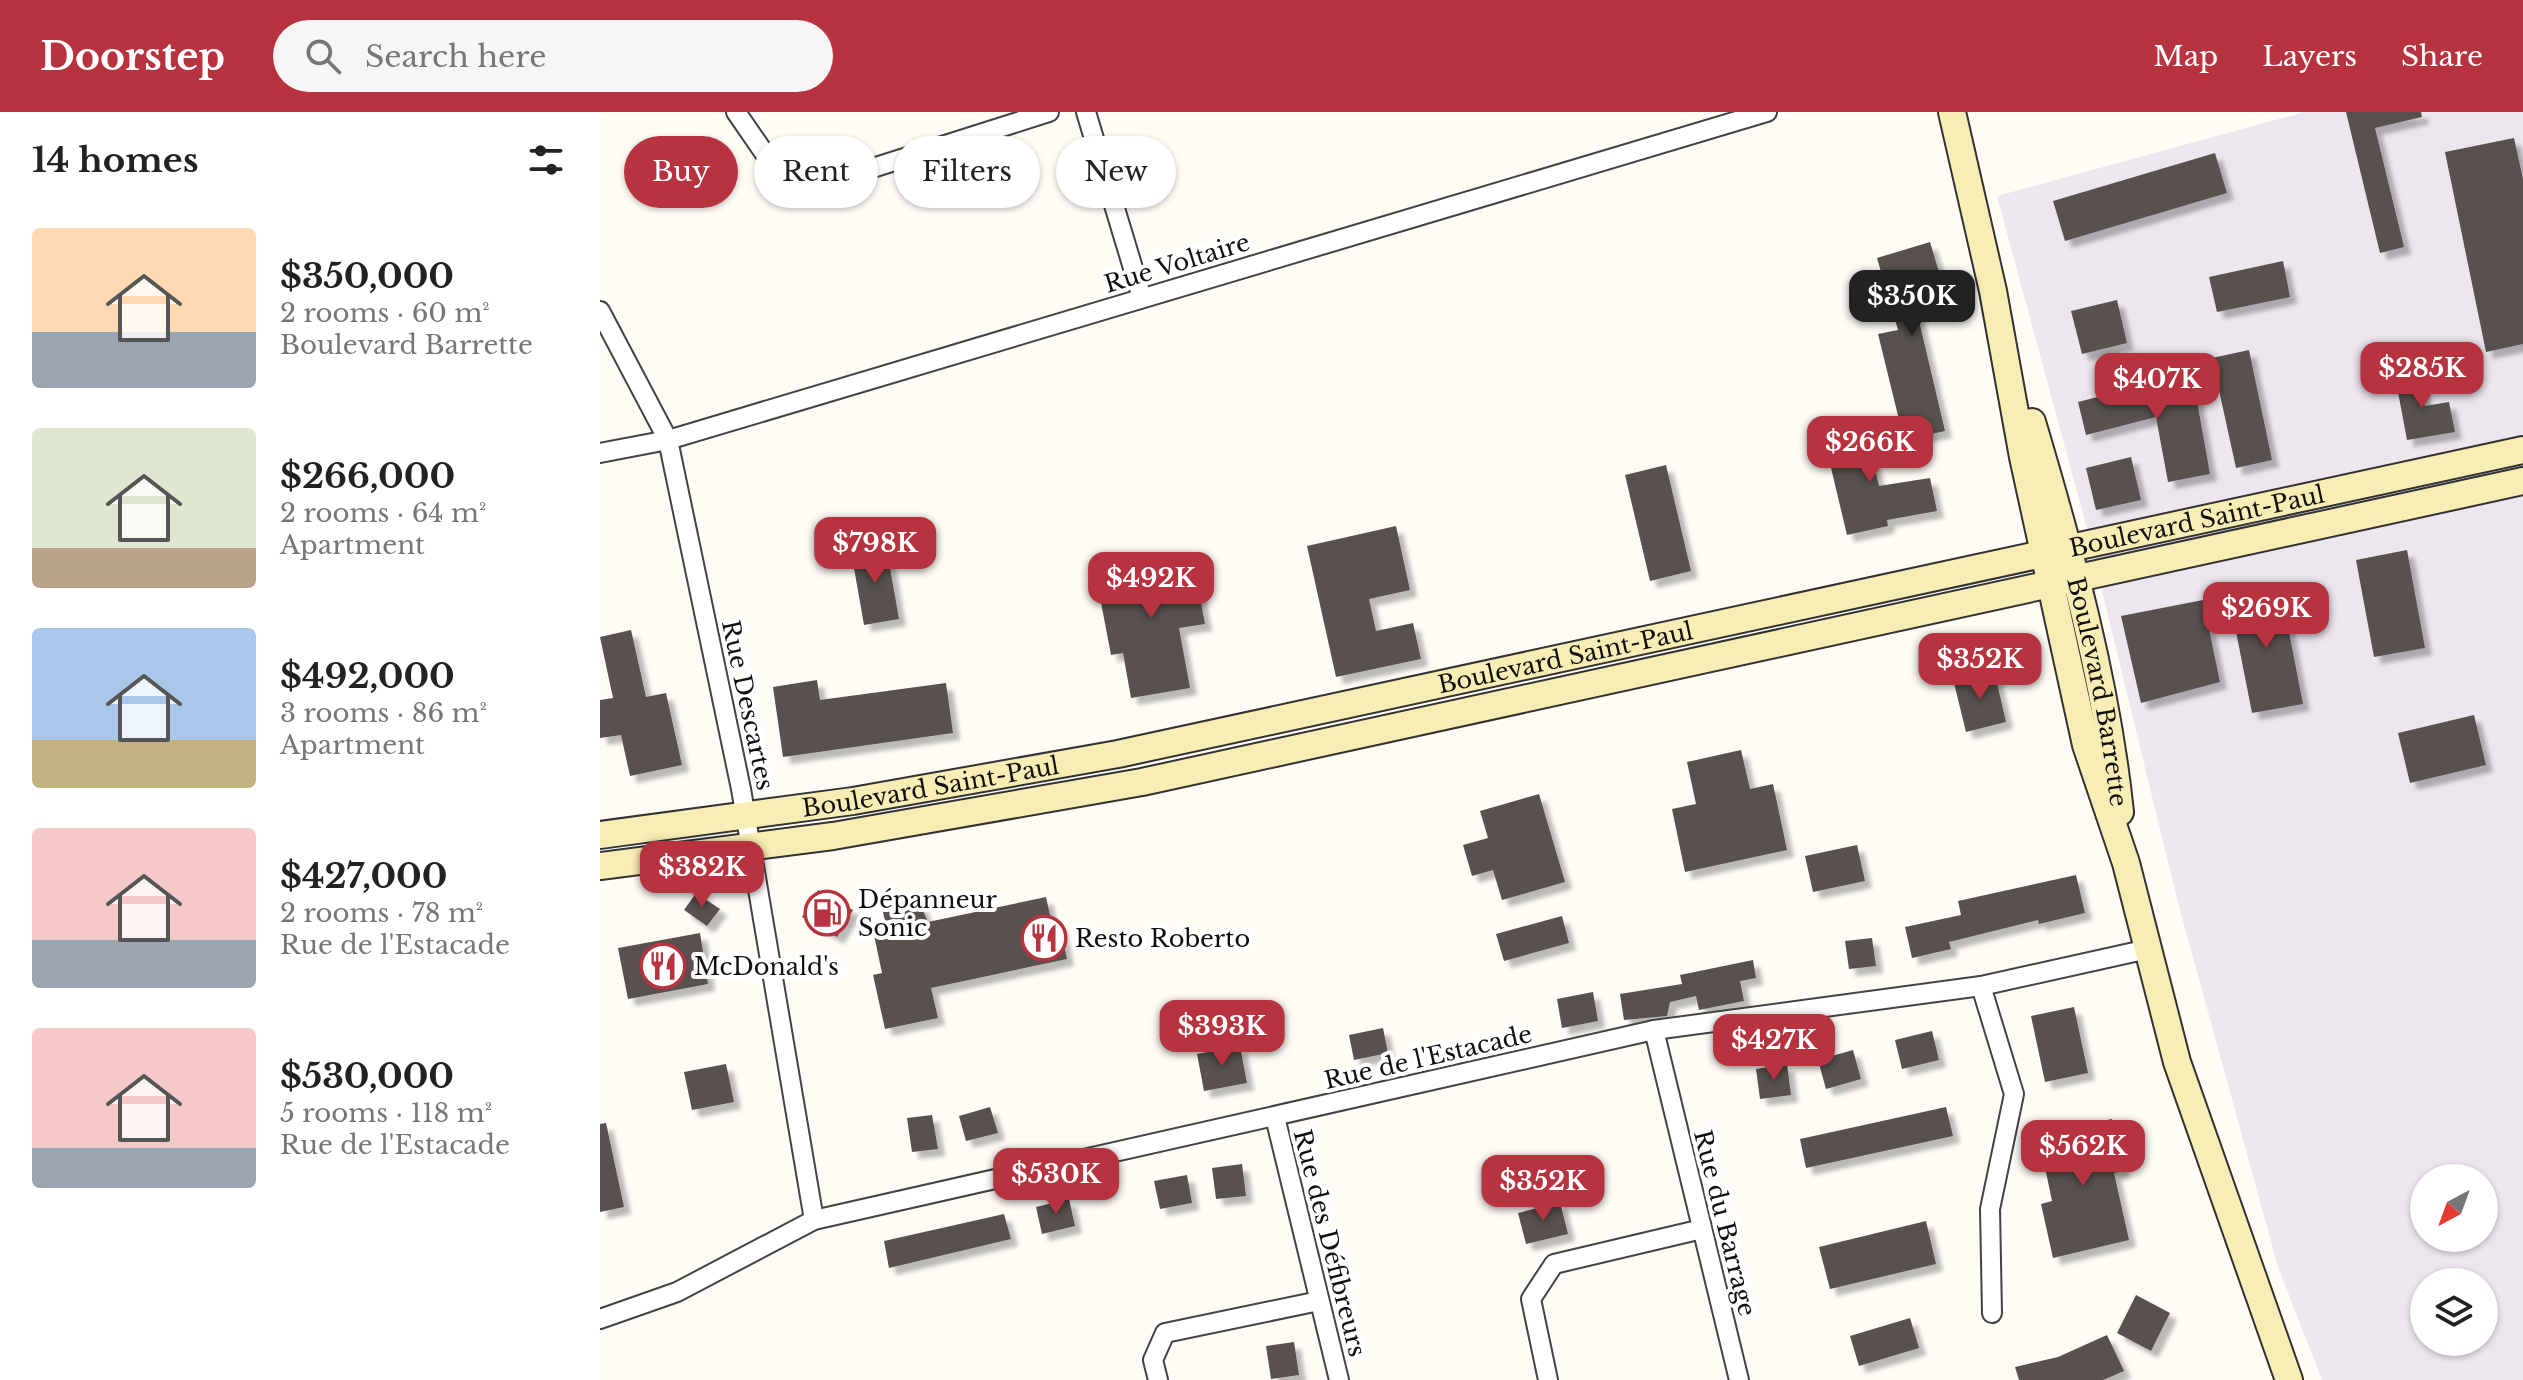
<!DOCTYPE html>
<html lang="en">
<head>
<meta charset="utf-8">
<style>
	:root { --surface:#fff; --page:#f6f6f6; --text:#222; --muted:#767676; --accent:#b6333f }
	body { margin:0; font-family:"Libre Baskerville",serif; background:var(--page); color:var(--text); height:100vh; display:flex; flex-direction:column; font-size:30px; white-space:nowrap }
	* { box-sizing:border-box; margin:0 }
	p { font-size:26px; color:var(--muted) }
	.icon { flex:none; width:44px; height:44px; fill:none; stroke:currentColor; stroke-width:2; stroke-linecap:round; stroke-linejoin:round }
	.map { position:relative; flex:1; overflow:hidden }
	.drawer { display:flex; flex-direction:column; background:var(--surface); width:600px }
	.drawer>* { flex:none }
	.guide { position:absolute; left:24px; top:24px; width:760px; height:72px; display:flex; gap:16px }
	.needle { width:52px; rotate:221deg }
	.controls { position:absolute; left:1810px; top:1052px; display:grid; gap:16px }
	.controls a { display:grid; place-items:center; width:88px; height:88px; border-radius:50%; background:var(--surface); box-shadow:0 2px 6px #0004; font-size:40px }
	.price { position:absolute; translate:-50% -68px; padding:0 18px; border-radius:16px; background:var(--accent); color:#fff; font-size:26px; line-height:52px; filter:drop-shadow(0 2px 4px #0008) }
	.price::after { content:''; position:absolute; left:50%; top:48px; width:24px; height:18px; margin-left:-12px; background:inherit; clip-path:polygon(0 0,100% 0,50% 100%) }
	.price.on { background:#222; color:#fff }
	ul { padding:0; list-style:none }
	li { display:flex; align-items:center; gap:24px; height:200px; padding:0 32px }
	li span { display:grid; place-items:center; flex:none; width:224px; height:160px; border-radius:8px; color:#555 }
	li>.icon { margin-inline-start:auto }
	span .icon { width:96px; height:96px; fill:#fffc; stroke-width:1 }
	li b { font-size:34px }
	h2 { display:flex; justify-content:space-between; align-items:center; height:96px; padding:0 32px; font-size:34px }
	.pill { padding:0 28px; border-radius:36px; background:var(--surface); box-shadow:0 2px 6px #0004; font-size:28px; line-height:72px }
	.pill.on { background:var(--accent); color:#fff }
	header { display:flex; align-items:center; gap:48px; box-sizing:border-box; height:112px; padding:0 40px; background:var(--accent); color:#fff }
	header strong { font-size:38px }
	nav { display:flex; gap:44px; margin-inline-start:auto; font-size:28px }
	.search { width:560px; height:72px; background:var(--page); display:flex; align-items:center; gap:20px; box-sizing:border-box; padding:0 28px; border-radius:44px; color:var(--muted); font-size:30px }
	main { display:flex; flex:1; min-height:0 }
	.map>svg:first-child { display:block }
	.industrial { fill:#ede6ee; fill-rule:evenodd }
	.building { fill:#58514e; filter:url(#shadow) }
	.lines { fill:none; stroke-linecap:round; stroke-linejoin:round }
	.street-casing { stroke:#434343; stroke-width:22 }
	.secondary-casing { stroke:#323232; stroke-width:30 }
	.street { stroke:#fff; stroke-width:18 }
	.secondary { stroke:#f8eeb5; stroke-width:26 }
	.labels { text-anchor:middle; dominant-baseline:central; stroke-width:8; stroke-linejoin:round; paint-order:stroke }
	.street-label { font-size:24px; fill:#101010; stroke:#fff }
	.poi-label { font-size:24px; fill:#101010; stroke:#fff; text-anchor:start }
</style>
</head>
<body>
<header>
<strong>Doorstep</strong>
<div class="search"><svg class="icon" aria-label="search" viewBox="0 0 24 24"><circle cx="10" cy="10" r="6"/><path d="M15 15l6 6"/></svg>Search here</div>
<nav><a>Map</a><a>Layers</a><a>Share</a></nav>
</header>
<main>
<section class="drawer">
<h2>14 homes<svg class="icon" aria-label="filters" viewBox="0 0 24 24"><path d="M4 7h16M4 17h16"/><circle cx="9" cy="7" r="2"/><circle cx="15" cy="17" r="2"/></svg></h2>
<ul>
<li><span style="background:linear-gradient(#ffd9b3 65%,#9aa5b1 0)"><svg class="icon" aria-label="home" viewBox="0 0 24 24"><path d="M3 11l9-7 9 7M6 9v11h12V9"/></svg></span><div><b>$350,000</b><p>2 rooms · 60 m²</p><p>Boulevard Barrette</p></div></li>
<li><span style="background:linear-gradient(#dfe7d0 75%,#b9a48a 0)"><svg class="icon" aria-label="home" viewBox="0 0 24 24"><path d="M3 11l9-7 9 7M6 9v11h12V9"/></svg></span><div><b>$266,000</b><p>2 rooms · 64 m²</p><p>Apartment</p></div></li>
<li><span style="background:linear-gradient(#a9c7e8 70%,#c2b280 0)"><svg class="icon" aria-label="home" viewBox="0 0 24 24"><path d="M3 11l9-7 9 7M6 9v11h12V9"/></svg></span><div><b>$492,000</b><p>3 rooms · 86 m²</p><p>Apartment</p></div></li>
<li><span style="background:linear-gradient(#f6c9c9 70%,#9aa5b1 0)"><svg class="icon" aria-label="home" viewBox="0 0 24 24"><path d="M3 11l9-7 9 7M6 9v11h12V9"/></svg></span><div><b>$427,000</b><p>2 rooms · 78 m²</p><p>Rue de l'Estacade</p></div></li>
<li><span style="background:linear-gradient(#f6c9c9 75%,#9aa5b1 0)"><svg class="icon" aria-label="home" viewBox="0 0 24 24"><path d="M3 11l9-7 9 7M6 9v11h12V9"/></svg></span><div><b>$530,000</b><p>5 rooms · 118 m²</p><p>Rue de l'Estacade</p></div></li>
</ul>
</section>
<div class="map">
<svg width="1923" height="1268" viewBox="0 0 1923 1268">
	<defs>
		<filter id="shadow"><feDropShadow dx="7" dy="7" stdDeviation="2" flood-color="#0004"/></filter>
	</defs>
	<rect width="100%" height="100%" fill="#fefcf5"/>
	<path class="industrial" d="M1704,0H1923V1268H1722L1678,1155L1577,787L1486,413L1397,84ZM1824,1066H1884V1126H1824ZM1824,1170H1884V1230H1824Z"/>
	<g class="building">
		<path d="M1746,0H1821L1822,5L1775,16L1804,135L1780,141Z"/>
		<path d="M1914,26L1923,67V232L1886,240L1845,40Z"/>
		<path d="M1615,41L1627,81L1465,129L1453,89Z"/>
		<path d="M1330,130L1347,187L1316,196L1345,319L1304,328L1278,222L1298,218L1277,146Z"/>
		<path d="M1683,149L1690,185L1617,200L1609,165Z"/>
		<path d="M1517,188L1527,231L1482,242L1471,199Z"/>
		<path d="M1649,238L1672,348L1636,356L1612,246Z"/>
		<path d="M1819,260L1825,294L1849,290L1855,320L1807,328L1795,264Z"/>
		<path d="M1592,261L1610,362L1568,370L1556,305L1486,323L1478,290Z"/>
		<path d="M1263,308L1279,374L1330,366L1337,399L1287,408L1288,414L1247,423L1222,318Z"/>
		<path d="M1531,345L1541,388L1496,398L1486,356Z"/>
		<path d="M1066,353L1091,459L1050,469L1025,363Z"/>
		<path d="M796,414L810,478L769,487L776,519L813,511L821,547L736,565L707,434Z"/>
		<path d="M286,433L299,507L264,513L251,439Z"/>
		<path d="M1807,438L1825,536L1774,545L1756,448Z"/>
		<path d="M592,442L605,512L579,516L590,576L531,586L523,541L511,543L495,459Z"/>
		<path d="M1680,474L1703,592L1652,601L1629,484Z"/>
		<path d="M1603,488L1620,570L1541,591L1521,504Z"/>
		<path d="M31,518L46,585L66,581L82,653L30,664L21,623L0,626V588L13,586L0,525Z"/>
		<path d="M1394,558L1406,610L1366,620L1353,567Z"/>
		<path d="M217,568L220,588L346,571L353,621L183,645L173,575Z"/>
		<path d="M1874,603L1886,653L1810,671L1798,621Z"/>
		<path d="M1141,638L1150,677L1173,672L1187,738L1085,760L1072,697L1096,692L1087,650Z"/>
		<path d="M939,682L965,770L902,788L893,758L872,764L863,733L888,726L880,699Z"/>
		<path d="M1257,733L1265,769L1213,780L1205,744Z"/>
		<path d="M1476,763L1485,801L1439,812L1438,808L1349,830L1351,837L1312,846L1305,815L1361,803L1358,789Z"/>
		<path d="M218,778L253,798L237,825L202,805Z"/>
		<path d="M96,781L120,797L107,814L84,798Z"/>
		<path d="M446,785L452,812L459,810L467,847L331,876L338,906L285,917L273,863L282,861L271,809L287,818L283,800L320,792L328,810Z"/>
		<path d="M962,804L969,831L904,849L896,822Z"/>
		<path d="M100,821L108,872L28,887L18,836Z"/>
		<path d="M1272,826L1276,854L1249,857L1245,829Z"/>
		<path d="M1153,848L1156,866L1140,869L1144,889L1099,898L1096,884L1070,890L1067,904L1024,908L1020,882L1082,872L1080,863Z"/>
		<path d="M993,880L998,909L962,916L957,887Z"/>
		<path d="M1474,895L1488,961L1445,970L1431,904Z"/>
		<path d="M783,916L788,941L754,948L749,923Z"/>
		<path d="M1332,919L1339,948L1302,957L1295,928Z"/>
		<path d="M640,934L647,971L604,979L597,942Z"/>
		<path d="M1253,938L1261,967L1226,977L1218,948Z"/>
		<path d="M126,952L134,990L92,998L84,960Z"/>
		<path d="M1187,952L1191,983L1160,987L1156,957Z"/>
		<path d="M390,995L398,1021L366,1029L359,1004Z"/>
		<path d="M1346,995L1353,1024L1206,1056L1200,1027Z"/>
		<path d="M332,1003L338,1037L312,1040L307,1006Z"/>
		<path d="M1512,1007L1523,1059L1514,1061L1529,1128L1453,1146L1441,1092L1452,1089L1438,1022Z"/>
		<path d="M6,1011L24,1095L0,1100V1012Z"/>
		<path d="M642,1052L646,1084L616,1087L612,1056Z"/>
		<path d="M587,1063L592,1091L560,1097L554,1069Z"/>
		<path d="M469,1087L475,1114L442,1122L436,1095Z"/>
		<path d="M960,1090L968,1122L926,1132L918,1101Z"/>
		<path d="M404,1102L411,1127L289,1156L284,1129Z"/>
		<path d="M1326,1109L1336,1152L1230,1177L1219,1135Z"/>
		<path d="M1536,1183L1570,1201L1551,1239L1517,1221Z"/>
		<path d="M1310,1206L1319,1236L1259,1254L1250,1224Z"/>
		<path d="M1507,1223L1524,1259L1503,1268H1419L1415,1255L1458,1245Z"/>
		<path d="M694,1230L699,1263L671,1267L666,1234Z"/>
	</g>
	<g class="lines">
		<g class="street-casing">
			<g id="street">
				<path d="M136,0L176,58L219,73L449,0"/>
				<path d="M486,0L542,186"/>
				<path d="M0,199L68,328L141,677L214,1108"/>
				<path d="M0,341L68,328L1167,0"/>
				<path d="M1381,874L1414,982L1390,1097L1392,1201"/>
				<path d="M1054,918L1139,1268"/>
				<path d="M675,1005L739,1268"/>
				<path d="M0,1207L77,1180L214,1108L1054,918L1381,874L1548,837"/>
				<path d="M558,1268L553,1248L565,1221L719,1189"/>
				<path d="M948,1268L931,1187L954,1152L1102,1117"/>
			</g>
		</g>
		<g class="secondary-casing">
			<g id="secondary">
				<path d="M1352,0L1393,179L1423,345L1486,633L1526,751L1577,950L1689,1268"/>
				<path id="s1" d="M1432,310C1470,438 1506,567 1520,700"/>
				<path id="s2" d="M0,723L253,689L518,642L1923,338"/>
				<path d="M0,754L233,724L542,670L1923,369"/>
			</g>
		</g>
		<use href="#street" class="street"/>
		<use href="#secondary" class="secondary"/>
	</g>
	<defs>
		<g id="fuel-ring" transform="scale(2.3)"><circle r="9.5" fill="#fff" stroke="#b6333f" stroke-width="1.5"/><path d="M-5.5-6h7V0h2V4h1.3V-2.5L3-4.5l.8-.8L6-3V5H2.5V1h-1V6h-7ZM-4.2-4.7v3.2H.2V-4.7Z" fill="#b6333f"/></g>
		<g id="restaurant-ring" transform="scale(2.3)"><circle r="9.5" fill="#fff" stroke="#b6333f" stroke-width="1.5"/><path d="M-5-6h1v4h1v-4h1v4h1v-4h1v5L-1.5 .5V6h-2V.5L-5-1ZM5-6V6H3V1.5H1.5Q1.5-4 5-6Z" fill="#b6333f"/></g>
	</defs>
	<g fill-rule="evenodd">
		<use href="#fuel-ring" x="227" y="801"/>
		<use href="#restaurant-ring" x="444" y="826"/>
		<use href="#restaurant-ring" x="63" y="854"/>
	</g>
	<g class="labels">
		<g class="street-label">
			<text transform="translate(577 151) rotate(-17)">Rue Voltaire</text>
			<text stroke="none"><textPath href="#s2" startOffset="1628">Boulevard Saint-Paul</textPath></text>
			<text stroke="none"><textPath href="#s2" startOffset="982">Boulevard Saint-Paul</textPath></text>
			<text stroke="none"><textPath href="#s1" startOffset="278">Boulevard Barrette</textPath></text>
			<text transform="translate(148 593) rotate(78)">Rue Descartes</text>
			<text stroke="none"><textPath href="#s2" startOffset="334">Boulevard Saint-Paul</textPath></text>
			<text transform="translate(828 945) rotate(-13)">Rue de l'Estacade</text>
			<text transform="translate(1125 1111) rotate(76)">Rue du Barrage</text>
			<text transform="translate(730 1131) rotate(76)">Rue des Défibreurs</text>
		</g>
		<g class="poi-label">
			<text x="258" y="787">Dépanneur<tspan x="258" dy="28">Sonic</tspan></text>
			<text x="475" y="826">Resto Roberto</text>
			<text x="94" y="854">McDonald's</text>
		</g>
	</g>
</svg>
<div class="controls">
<a><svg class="needle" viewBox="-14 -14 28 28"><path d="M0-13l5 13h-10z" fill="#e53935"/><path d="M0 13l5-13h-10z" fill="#767676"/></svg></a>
<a><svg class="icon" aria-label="layers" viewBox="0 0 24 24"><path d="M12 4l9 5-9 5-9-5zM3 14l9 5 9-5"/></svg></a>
</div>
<b class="price on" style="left:1312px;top:226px">$350K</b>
<b class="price" style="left:1822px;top:298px">$285K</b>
<b class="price" style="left:1557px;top:309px">$407K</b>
<b class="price" style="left:1270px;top:372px">$266K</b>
<b class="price" style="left:275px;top:473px">$798K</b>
<b class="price" style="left:551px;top:508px">$492K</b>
<b class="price" style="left:1666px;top:538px">$269K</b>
<b class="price" style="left:1380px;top:589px">$352K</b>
<b class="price" style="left:102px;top:797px">$382K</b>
<b class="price" style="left:622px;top:956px">$393K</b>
<b class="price" style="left:1174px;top:970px">$427K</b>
<b class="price" style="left:1483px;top:1076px">$562K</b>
<b class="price" style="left:456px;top:1104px">$530K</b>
<b class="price" style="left:943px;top:1111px">$352K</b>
<div class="guide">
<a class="pill on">Buy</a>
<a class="pill">Rent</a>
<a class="pill">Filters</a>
<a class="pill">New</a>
</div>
</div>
</main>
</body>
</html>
